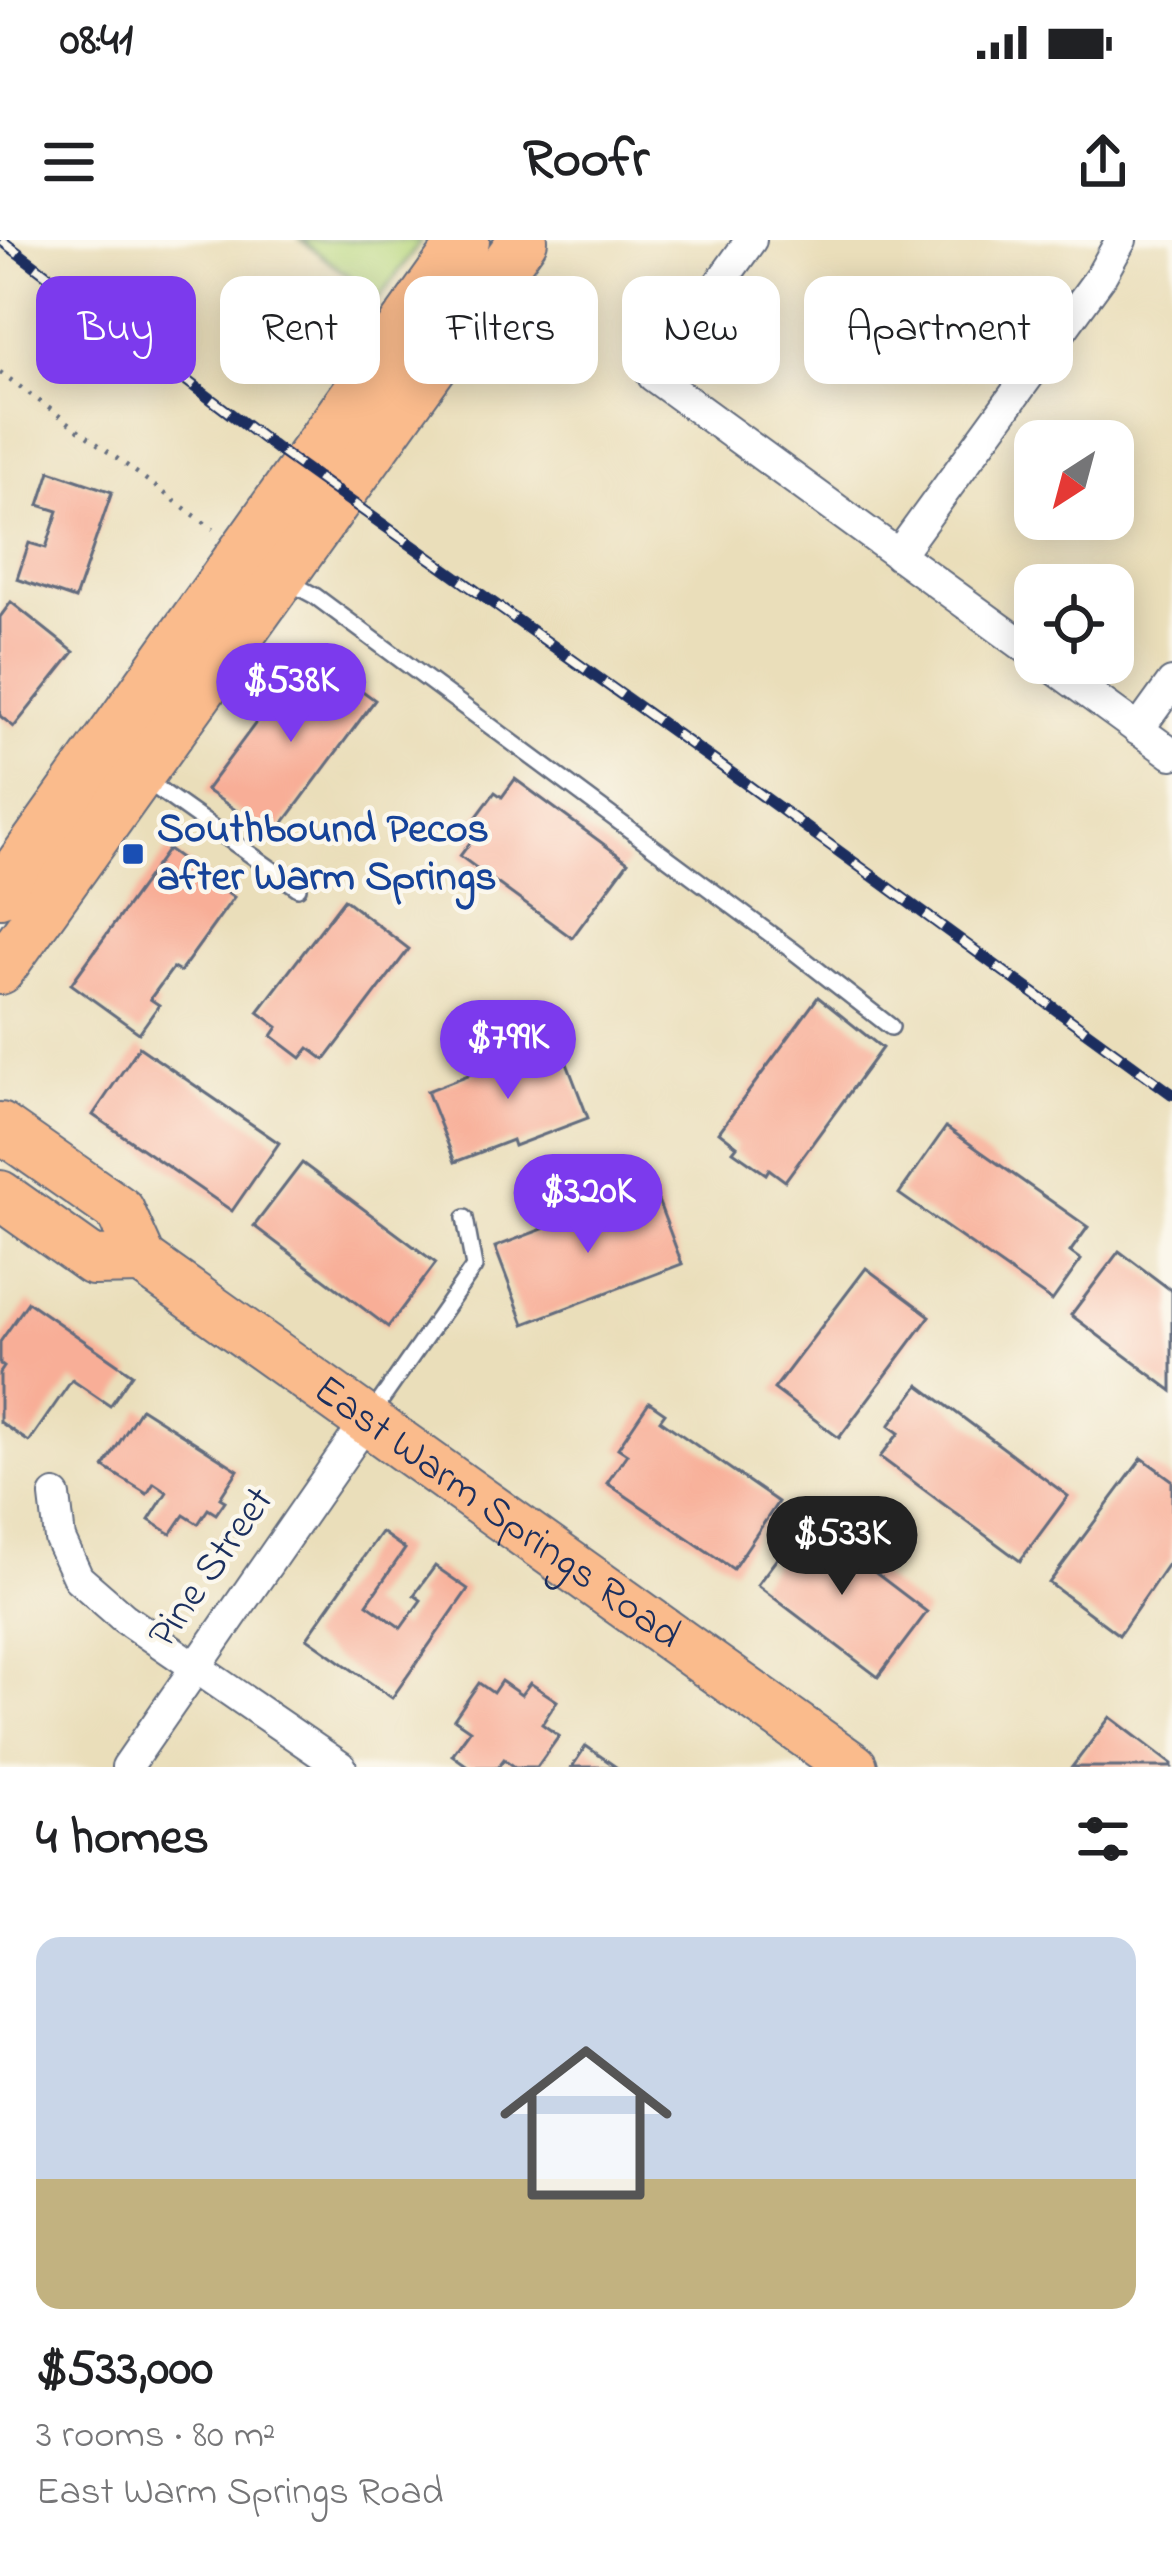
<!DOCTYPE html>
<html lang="en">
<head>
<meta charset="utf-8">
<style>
	:root { --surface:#fff; --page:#f2f2f2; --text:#202124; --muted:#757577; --accent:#7c3aed }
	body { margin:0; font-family:"Indie Flower",sans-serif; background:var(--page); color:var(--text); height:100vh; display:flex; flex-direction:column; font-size:45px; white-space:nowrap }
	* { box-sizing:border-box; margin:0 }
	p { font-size:39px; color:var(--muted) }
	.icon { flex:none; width:66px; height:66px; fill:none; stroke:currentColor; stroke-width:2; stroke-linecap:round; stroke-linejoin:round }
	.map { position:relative; height:1527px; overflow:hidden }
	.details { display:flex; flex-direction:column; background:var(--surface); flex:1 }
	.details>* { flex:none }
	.top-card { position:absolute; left:36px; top:36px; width:1101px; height:108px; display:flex; gap:24px }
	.needle { width:78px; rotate:216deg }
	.fabs { position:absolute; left:1014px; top:180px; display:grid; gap:24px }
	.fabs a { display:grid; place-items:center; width:120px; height:120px; border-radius:24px; background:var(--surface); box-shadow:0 6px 30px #0003; font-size:60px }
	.price { position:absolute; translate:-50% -102px; padding:0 27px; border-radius:42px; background:var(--accent); color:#fff; font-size:39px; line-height:78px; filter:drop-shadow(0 3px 6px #0008) }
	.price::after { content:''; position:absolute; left:50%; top:72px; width:36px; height:27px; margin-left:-18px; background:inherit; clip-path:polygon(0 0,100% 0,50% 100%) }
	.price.on { background:#222; color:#fff }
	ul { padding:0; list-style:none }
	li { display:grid; align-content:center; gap:24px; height:636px; padding:0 36px }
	li span { display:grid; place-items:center; height:372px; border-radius:24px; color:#555 }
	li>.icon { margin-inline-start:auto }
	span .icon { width:216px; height:216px; fill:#fffc; stroke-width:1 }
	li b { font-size:51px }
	h2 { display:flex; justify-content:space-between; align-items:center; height:144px; padding:0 36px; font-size:51px }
	.pill { padding:0 42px; border-radius:24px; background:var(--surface); box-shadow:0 6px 30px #0003; font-size:42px; line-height:108px }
	.pill.on { background:var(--accent); color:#fff }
	.status { display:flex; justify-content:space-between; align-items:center; height:84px; padding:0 60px; background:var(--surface); direction:ltr }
	.status svg { height:33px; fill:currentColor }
	header { display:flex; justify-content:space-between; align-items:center; height:156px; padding:0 36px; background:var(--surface); font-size:54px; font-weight:800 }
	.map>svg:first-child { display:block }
	.green { fill:#b8d77e; stroke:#6a836e; stroke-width:3 }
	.building { fill:#f8ae97 }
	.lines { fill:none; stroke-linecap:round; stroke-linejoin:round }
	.service-casing { stroke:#636c7e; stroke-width:20 }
	.minor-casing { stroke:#636c7e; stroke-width:34 }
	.primary-casing { stroke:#636c7e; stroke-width:52 }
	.path { stroke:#636c7e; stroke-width:4.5; stroke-dasharray:3 9; stroke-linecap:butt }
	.service { stroke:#fff; stroke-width:15 }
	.minor { stroke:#fff; stroke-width:30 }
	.primary { stroke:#fabb8c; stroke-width:48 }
	.rail-casing { stroke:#1b2f5e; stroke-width:12 }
	.rail { stroke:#fbf7ec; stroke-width:8; stroke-dasharray:22; stroke-linecap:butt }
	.transit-dot { fill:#1a4fb4; stroke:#fbf7ec; stroke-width:4.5 }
	.labels { text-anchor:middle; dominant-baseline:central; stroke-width:9; stroke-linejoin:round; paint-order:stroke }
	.transit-label { font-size:42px; font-weight:bold; fill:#164399; stroke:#fbf7ec; text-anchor:start }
	.street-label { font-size:42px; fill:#1b2f5e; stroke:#fbf7ec }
</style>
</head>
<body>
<div class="status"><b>08:41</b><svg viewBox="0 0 49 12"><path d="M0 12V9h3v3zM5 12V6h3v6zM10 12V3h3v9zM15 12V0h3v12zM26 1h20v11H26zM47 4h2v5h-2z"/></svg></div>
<header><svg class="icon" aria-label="menu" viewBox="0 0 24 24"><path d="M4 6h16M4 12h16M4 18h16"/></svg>Roofr<svg class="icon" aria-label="share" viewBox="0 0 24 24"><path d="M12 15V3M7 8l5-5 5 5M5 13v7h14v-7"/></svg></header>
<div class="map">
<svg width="1172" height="1527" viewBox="0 0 1172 1527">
	<rect width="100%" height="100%" fill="#fbf7ec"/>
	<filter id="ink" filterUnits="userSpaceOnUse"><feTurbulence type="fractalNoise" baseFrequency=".00833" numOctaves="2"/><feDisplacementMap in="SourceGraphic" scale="24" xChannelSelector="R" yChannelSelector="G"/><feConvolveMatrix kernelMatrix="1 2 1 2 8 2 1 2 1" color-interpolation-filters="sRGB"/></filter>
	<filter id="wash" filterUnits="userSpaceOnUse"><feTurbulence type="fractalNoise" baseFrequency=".004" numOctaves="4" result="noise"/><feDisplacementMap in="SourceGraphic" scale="48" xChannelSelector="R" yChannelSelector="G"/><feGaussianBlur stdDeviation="2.7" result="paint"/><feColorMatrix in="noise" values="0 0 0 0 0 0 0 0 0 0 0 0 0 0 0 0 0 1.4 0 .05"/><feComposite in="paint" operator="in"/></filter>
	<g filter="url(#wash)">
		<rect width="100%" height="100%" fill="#eadeba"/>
		<path class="green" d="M301,0H422L379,59Z"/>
		<g id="blocks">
			<g class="building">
				<path d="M50,231L112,252L75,359L17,339L29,303L46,308L58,271L39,265Z"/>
				<path d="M11,362L74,412L14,487L0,476V377Z"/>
				<path d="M306,415L321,426L324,423L375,460L274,596L206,550Z"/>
				<path d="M515,539L628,622L572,698L460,616L472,600L464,594L495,552L502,557Z"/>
				<path d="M168,609L234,657L180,732L173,728L150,759L159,765L139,793L71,744Z"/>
				<path d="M344,659L409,709L325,820L309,808L301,818L272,796L278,787L258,772Z"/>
				<path d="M818,757L882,808L785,941L769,929L766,934L733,911L737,906L719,892Z"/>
				<path d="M558,800L588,878L514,906L512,900L455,922L427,851Z"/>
				<path d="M139,807L279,903L232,971L93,875Z"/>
				<path d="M946,887L1088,987L1070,1012L1081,1020L1052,1061L899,954Z"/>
				<path d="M302,923L436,1023L388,1087L254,986Z"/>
				<path d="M653,947L682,1024L524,1084L495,1007Z"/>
				<path d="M1119,1011L1172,1051V1151L1071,1075Z"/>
				<path d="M866,1028L930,1076L839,1198L774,1149Z"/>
				<path d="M28,1062L132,1134L110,1166L72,1140L29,1202L0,1182V1133L4,1127L0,1124V1102Z"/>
				<path d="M919,1145L1068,1256L1020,1321L880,1217L899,1193L889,1186Z"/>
				<path d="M649,1162L665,1173L660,1180L778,1262L733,1329L607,1243L627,1214L618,1208Z"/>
				<path d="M141,1168L238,1230L220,1258L225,1261L216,1274L208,1269L198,1284L184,1275L171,1294L149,1280L167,1252L154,1243L147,1254L104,1227Z"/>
				<path d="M1142,1218L1172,1240V1318L1119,1395L1049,1343Z"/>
				<path d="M806,1280L927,1372L878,1437L757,1345Z"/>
				<path d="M381,1292L405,1309L367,1364L401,1388L421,1360L414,1355L435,1326L468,1349L392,1458L307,1398Z"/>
				<path d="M501,1441L521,1455L530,1443L557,1461L542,1484L559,1496L537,1527H515L504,1519L498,1527H469L452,1515L470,1490L454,1479L479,1443L493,1453Z"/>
				<path d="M1110,1477L1172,1524V1527H1072Z"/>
				<path d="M586,1506L616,1527H572Z"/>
			</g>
		</g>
	</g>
	<g filter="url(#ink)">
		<use href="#blocks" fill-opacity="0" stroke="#636c7e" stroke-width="3"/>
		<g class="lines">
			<g class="service-casing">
				<g id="service">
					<path d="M285,340L315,356L792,710L891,787"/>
					<path d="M144,539L298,648"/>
					<path d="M370,1176L474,1027L465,978"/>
				</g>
			</g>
			<g class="minor-casing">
				<g id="minor">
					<path d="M751,0L653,136L1035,414"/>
					<path d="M898,315L1101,36L1121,0"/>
					<path d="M1047,423L1172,514"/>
					<path d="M1138,490L1172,443"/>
					<path d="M55,1256L60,1299L78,1338L124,1378L341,1527"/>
					<path d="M127,1527L368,1179"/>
				</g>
			</g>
			<g class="primary-casing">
				<g id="primary">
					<path d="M0,653L465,0"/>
					<path d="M0,730L523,0"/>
					<path id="s1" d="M0,887L120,971L142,1020L853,1527"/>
					<path d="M0,955L93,1021L142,1020"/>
				</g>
			</g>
			<path class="path" d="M0,132L213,289"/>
			<use href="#service" class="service"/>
			<use href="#minor" class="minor"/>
			<use href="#primary" class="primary"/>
			<g class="rail-casing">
				<path id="rail" d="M1,0L277,209L734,535L1172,854"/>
			</g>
			<use href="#rail" class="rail"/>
		</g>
	</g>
	<rect class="transit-dot" x="121" y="602" width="24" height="24" rx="6"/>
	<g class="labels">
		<g class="transit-label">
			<text x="157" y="590">Southbound Pecos<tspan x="157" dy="48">after Warm Springs</tspan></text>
		</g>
		<g class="street-label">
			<text stroke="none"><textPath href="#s1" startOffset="636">East Warm Springs Road</textPath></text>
			<text transform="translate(212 1328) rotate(-55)">Pine Street</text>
		</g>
	</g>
</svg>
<div class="fabs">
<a><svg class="needle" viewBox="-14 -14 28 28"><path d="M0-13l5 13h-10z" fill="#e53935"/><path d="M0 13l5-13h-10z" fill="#757577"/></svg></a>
<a><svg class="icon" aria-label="locate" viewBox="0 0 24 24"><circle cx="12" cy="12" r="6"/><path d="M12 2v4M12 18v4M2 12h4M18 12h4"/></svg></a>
</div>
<b class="price" style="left:291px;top:505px">$538K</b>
<b class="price" style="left:508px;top:862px">$799K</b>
<b class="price" style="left:588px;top:1016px">$320K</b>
<b class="price on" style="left:842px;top:1358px">$533K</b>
<div class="top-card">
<a class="pill on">Buy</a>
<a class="pill">Rent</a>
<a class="pill">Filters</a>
<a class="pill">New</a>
<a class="pill">Apartment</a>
</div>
</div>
<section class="details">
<h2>4 homes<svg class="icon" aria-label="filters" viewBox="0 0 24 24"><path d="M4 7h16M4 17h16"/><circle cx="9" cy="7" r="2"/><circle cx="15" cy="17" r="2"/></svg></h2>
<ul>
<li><span style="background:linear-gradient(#c9d6e8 65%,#c2b280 0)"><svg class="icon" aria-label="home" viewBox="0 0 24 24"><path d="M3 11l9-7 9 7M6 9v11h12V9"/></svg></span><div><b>$533,000</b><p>3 rooms · 80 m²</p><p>East Warm Springs Road</p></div></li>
</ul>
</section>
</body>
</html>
